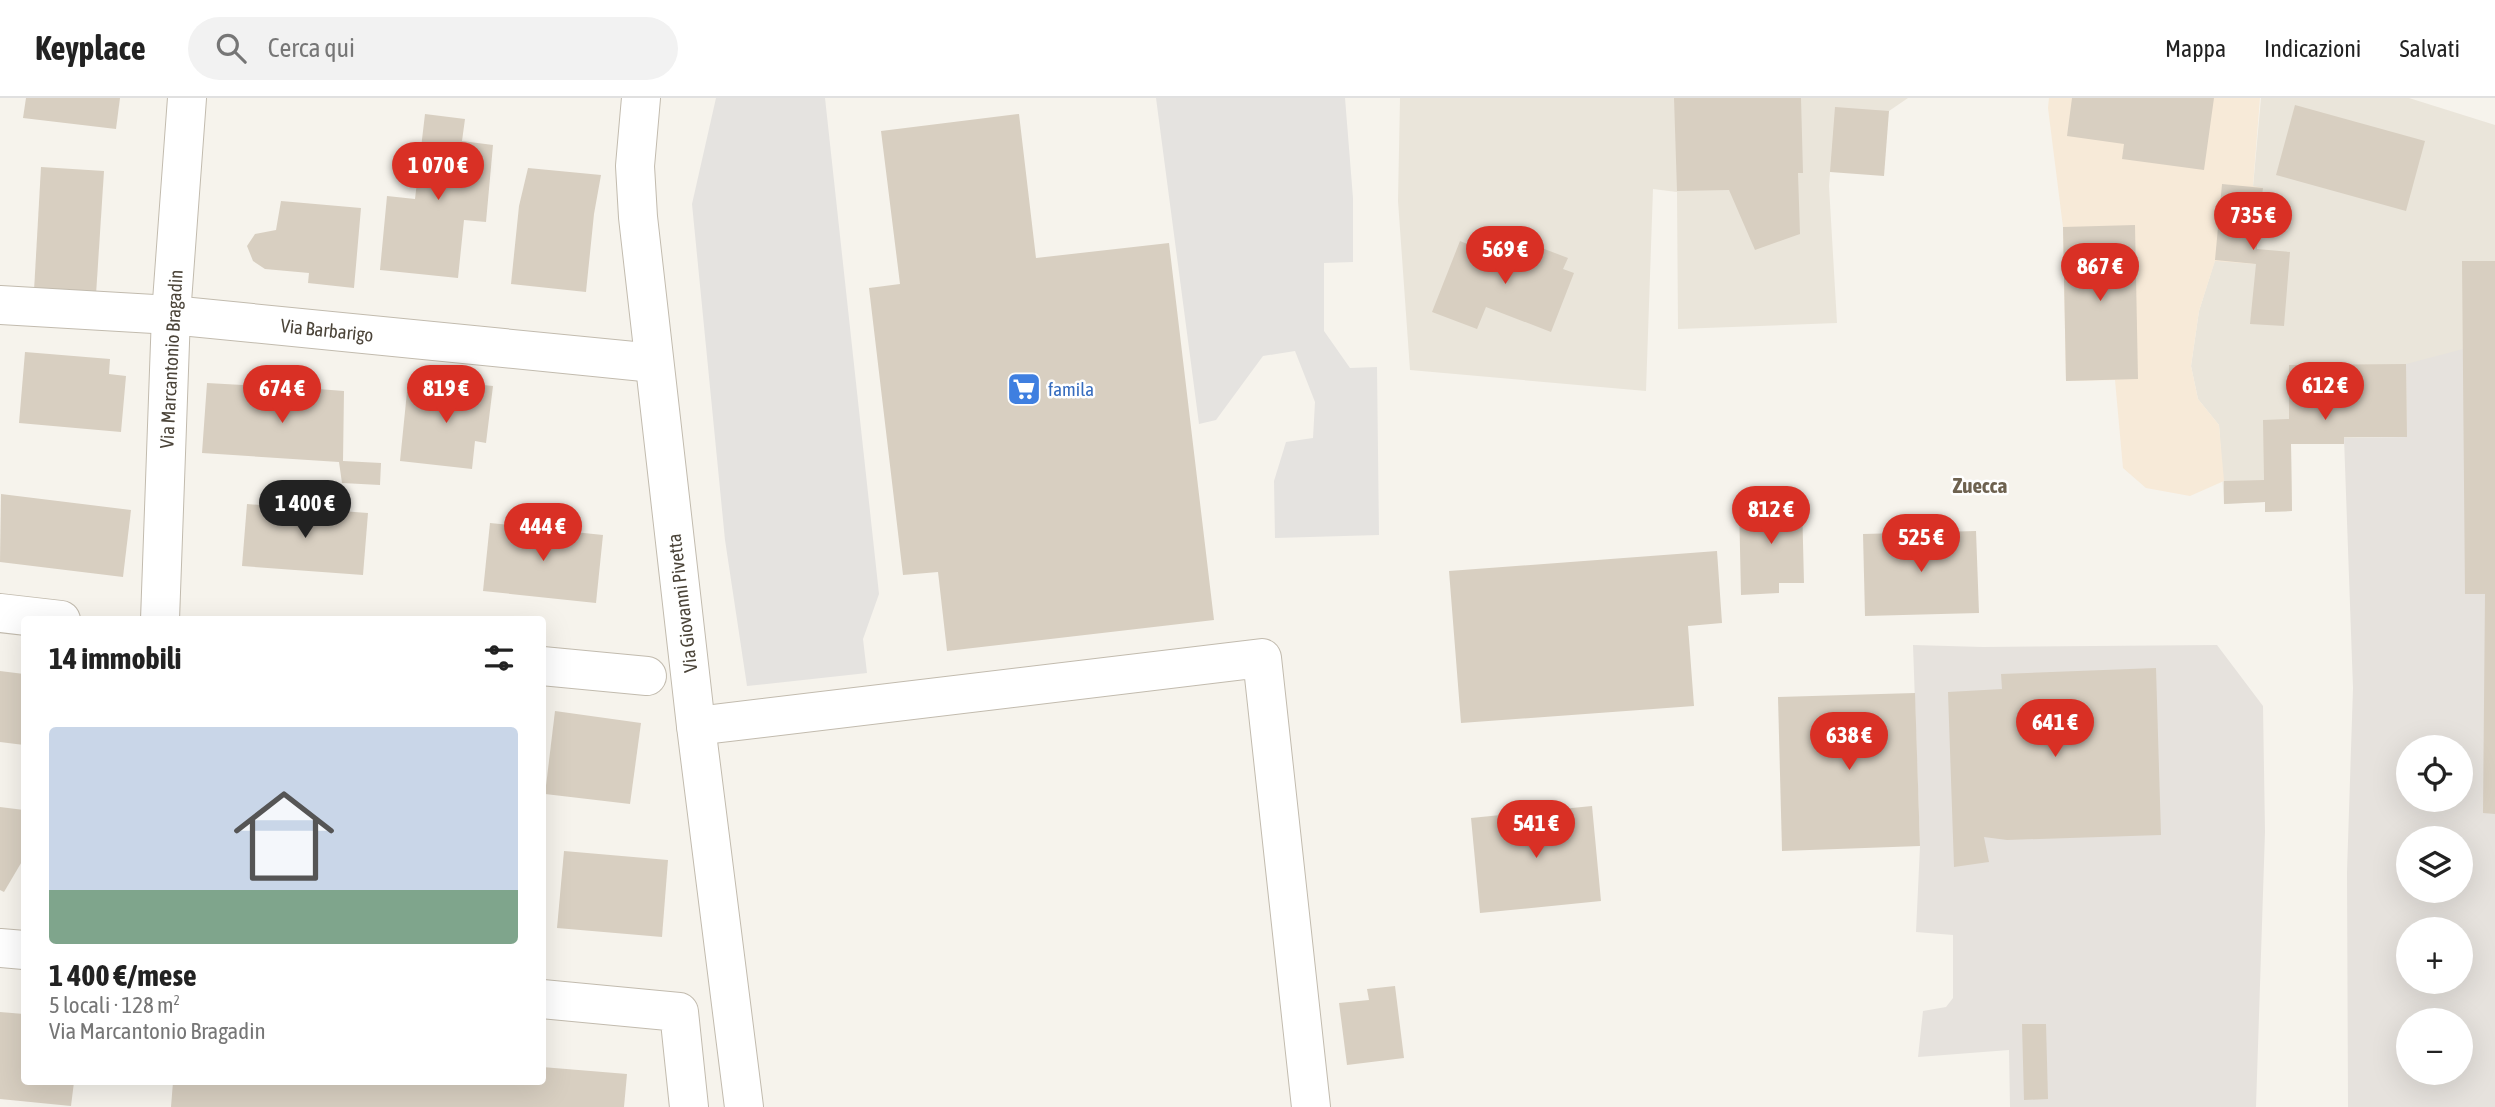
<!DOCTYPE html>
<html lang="it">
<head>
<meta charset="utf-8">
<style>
	:root { --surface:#fff; --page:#f2f2f2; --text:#222; --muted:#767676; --line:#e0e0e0; --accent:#d93025 }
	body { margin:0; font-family:"Asap Condensed",sans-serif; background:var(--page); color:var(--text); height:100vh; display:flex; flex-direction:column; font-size:26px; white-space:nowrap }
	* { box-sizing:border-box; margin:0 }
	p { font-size:23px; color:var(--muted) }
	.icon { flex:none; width:38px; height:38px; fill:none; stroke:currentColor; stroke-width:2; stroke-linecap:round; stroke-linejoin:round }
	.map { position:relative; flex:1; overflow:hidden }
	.sheet { position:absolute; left:21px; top:518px; width:525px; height:469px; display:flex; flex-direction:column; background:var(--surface); border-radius:7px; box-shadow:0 7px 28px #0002 }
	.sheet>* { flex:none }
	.buttons { position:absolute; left:2396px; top:637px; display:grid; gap:14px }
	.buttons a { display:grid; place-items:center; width:77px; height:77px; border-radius:50%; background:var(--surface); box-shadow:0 7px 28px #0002; font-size:35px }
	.price { position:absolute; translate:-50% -60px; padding:0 16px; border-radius:24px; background:var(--accent); color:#fff; font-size:23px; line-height:46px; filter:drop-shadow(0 2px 4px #0008) }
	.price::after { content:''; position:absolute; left:50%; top:42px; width:21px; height:16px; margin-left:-10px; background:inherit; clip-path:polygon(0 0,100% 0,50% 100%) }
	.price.active { background:#222; color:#fff }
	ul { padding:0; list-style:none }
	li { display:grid; align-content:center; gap:14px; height:371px; padding:0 28px }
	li+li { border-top:2px solid var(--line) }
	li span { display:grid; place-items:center; height:217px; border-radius:7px; color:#555 }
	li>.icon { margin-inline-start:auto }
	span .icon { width:126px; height:126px; fill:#fffc; stroke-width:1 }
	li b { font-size:30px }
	h2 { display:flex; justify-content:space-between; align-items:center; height:84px; padding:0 28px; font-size:30px }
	header { display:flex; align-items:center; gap:42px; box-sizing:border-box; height:98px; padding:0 35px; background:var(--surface); border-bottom:2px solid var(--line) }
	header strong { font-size:33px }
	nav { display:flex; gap:38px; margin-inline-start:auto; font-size:24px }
	.search { width:490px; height:63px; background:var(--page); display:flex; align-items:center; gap:18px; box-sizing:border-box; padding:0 24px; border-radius:38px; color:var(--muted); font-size:26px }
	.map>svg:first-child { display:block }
	.residential { fill:#eae5da }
	.commercial { fill:#f7ead8 }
	.industrial { fill:#e6e2dd; fill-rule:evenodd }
	.parking { fill:#e5e3e0 }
	.building { fill:#d8cfc1 }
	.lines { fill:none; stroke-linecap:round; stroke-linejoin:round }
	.minor-casing { stroke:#c2bbae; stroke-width:40 }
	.minor { stroke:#fff; stroke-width:38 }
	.labels { text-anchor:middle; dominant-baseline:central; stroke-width:5; stroke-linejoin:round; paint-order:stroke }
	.street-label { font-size:19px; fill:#4b4439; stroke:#fff }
	.shop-label { font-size:19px; fill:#366cbe; stroke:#fff; text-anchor:start }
	.neighbourhood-label { font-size:21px; font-weight:bold; fill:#6e6250; stroke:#fff }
</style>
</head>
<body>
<header>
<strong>Keyplace</strong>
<div class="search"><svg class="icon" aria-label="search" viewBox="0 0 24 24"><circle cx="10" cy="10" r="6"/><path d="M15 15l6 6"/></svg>Cerca qui</div>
<nav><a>Mappa</a><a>Indicazioni</a><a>Salvati</a></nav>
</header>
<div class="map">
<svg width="2495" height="1009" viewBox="0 0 2495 1009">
	<rect width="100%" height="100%" fill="#f6f3ec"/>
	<g class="residential">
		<path d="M1400,0H1908L1889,13L1830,74L1829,88L1837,225L1678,231L1677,94L1653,91L1646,293L1410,272L1398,103Z"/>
		<path d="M2261,0H2409L2495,27V251L2407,339L2344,340V346H2291L2292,413L2265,414V404L2224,406L2219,327L2198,301L2191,268L2199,213L2215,162L2256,166L2263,90L2253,89Z"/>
	</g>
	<path class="commercial" d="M2049,0H2260L2253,88L2263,90L2256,166L2215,163L2199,213L2191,268L2198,301L2219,327L2224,383L2190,398L2146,390L2123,370L2115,282L2066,283L2063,129L2048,10Z"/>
	<g class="industrial">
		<path d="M2463,251H2495V1009H2348L2347,774L2353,590L2344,340L2407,339L2406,266ZM2408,649H2460V702H2408ZM2408,740H2460V793H2408ZM2408,831H2460V884H2408ZM2408,922H2460V975H2408Z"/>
		<path d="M1913,547L1983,549L2217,547L2263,608L2265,734L2256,1009H2010L2009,952L1918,959L1923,913L1946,909L1953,900V837L1916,834L1920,748Z"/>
	</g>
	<g class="parking">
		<path d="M716,0H825L879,496L863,541L867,575L747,588L725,442L692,106Z"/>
		<path d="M1156,0H1345L1353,100V164L1324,165V233L1350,270L1377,269L1379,437L1275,440L1274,383L1286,344L1313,340L1315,304L1295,253L1263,258L1216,322L1199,326Z"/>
	</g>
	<g class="building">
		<path d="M26,0H120L116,31L23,20Z"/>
		<path d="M1674,0H1801L1803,75H1798L1800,136L1755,152L1729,92L1677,93Z"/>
		<path d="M2072,0H2214L2204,72L2122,61L2124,46L2067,38Z"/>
		<path d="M2295,7L2425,43L2406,113L2276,77Z"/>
		<path d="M1835,9L1889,13L1884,78L1830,74Z"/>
		<path d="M425,16L465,21L462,43L493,47L486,124L464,122L458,180L380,172L387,98L415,101Z"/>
		<path d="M1019,16L1036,160L1169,145L1214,522L947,553L938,474L903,477L869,190L900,186L881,33Z"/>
		<path d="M41,69L104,73L96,197L34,193Z"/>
		<path d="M528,70L601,77L594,116L586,194L511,186L519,108Z"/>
		<path d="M2222,86L2263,90L2257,151L2290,154L2284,228L2250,226L2256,166L2215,162Z"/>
		<path d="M281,103L361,110L354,190L308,185L309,175L265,171L253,163L247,148L255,136L276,132Z"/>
		<path d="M2135,127L2138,281L2066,283L2063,129Z"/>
		<path d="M1521,142L1568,160L1563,171L1574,175L1551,234L1486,209L1477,231L1432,214L1460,143L1512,164Z"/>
		<path d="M2462,163H2495V716L2483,715L2485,496H2465Z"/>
		<path d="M25,254L110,261L109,276L126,278L121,334L19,325Z"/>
		<path d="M2406,266L2407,339H2344V346H2291L2292,413L2265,414V404L2224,406V383L2264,382L2263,322L2289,321V267Z"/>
		<path d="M260,281L319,285L318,291L344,293L343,363L381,365L380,387L342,385L339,364L202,355L207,285L260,288Z"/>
		<path d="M444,283L493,288L486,345L475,343L472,371L400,363L407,294L443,298Z"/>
		<path d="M1,396L131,412L123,479L0,464Z"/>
		<path d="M1802,404L1804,485H1779V495L1741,497L1739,405Z"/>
		<path d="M247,406L368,415L363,477L242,468Z"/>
		<path d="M490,425L603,437L596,505L483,493Z"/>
		<path d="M1976,433L1979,515L1865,518L1863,436Z"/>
		<path d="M1717,453L1722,525L1688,528L1694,608L1461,625L1449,473Z"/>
		<path d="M2156,570L2161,737L2007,742L1984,739L1989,764L1954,769L1948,594L2002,591L2001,576Z"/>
		<path d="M0,573L24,576V647L0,644Z"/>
		<path d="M1915,595L1920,748L1782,753L1778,599Z"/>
		<path d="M555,613L641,625L630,706L545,696Z"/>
		<path d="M1592,708L1601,803L1480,815L1471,720Z"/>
		<path d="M0,709L24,712V760L4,794L0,792Z"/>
		<path d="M564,753L668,762L662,839L557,830Z"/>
		<path d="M1395,888L1404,960L1347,967L1339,905L1369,902L1367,891Z"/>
		<path d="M0,914L24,916V984H74L71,1008L0,1001Z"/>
		<path d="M2022,926H2046L2048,1001L2024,1002Z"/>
		<path d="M542,969L627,976L624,1009H171L173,984H542Z"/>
	</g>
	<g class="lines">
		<g class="minor-casing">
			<g id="minor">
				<path d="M641,0L635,68L638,119L696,628L744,1009"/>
				<path d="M0,207L171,217L654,265"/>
				<path d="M0,515L61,522"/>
				<path d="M160,522L171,217L187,0"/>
				<path d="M542,568L647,578"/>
				<path d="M696,628L1262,560L1311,1009"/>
				<path d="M0,850L24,852"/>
				<path d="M542,901L679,914L689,1009"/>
			</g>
		</g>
		<use href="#minor" class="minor"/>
	</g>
	<defs>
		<g id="supermarket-square" transform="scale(1.75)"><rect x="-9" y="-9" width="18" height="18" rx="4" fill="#3f7fe0" stroke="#fff"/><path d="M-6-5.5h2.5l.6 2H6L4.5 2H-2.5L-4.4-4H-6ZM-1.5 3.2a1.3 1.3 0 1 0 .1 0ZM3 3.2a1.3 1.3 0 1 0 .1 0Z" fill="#fff"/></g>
	</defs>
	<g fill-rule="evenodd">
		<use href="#supermarket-square" x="1024" y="291"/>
	</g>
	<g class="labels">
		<g class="street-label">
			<text transform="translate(327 232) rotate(6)">Via Barbarigo</text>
			<text transform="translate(171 261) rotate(-87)">Via Marcantonio Bragadin</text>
			<text transform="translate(682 505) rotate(-97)">Via Giovanni Pivetta</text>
		</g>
		<g class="shop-label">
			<text x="1048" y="291">famila</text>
		</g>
		<g class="neighbourhood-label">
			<text x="1980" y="387">Zuecca</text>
		</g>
	</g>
</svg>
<div class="buttons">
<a><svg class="icon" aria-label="locate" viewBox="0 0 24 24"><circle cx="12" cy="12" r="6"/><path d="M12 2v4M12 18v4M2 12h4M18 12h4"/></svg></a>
<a><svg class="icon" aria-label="layers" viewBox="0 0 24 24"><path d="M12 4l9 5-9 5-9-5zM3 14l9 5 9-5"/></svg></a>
<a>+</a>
<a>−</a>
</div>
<b class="price" style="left:438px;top:104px">1 070 €</b>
<b class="price" style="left:2253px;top:154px">735 €</b>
<b class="price" style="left:1505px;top:188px">569 €</b>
<b class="price" style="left:2100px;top:205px">867 €</b>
<b class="price" style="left:2325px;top:324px">612 €</b>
<b class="price" style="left:282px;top:327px">674 €</b>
<b class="price" style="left:446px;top:327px">819 €</b>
<b class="price active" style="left:305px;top:442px">1 400 €</b>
<b class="price" style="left:1771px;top:448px">812 €</b>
<b class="price" style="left:543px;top:465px">444 €</b>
<b class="price" style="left:1921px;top:476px">525 €</b>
<b class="price" style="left:2055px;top:661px">641 €</b>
<b class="price" style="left:1849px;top:674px">638 €</b>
<b class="price" style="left:1536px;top:762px">541 €</b>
<section class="sheet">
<h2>14 immobili<svg class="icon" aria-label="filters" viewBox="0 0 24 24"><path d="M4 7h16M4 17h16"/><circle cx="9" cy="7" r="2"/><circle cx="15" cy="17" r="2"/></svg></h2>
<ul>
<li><span style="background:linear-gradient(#c9d6e8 75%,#7fa58c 0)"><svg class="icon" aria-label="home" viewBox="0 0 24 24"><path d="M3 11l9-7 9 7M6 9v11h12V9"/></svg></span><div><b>1 400 €/mese</b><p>5 locali · 128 m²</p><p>Via Marcantonio Bragadin</p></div></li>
</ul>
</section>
</div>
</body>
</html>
